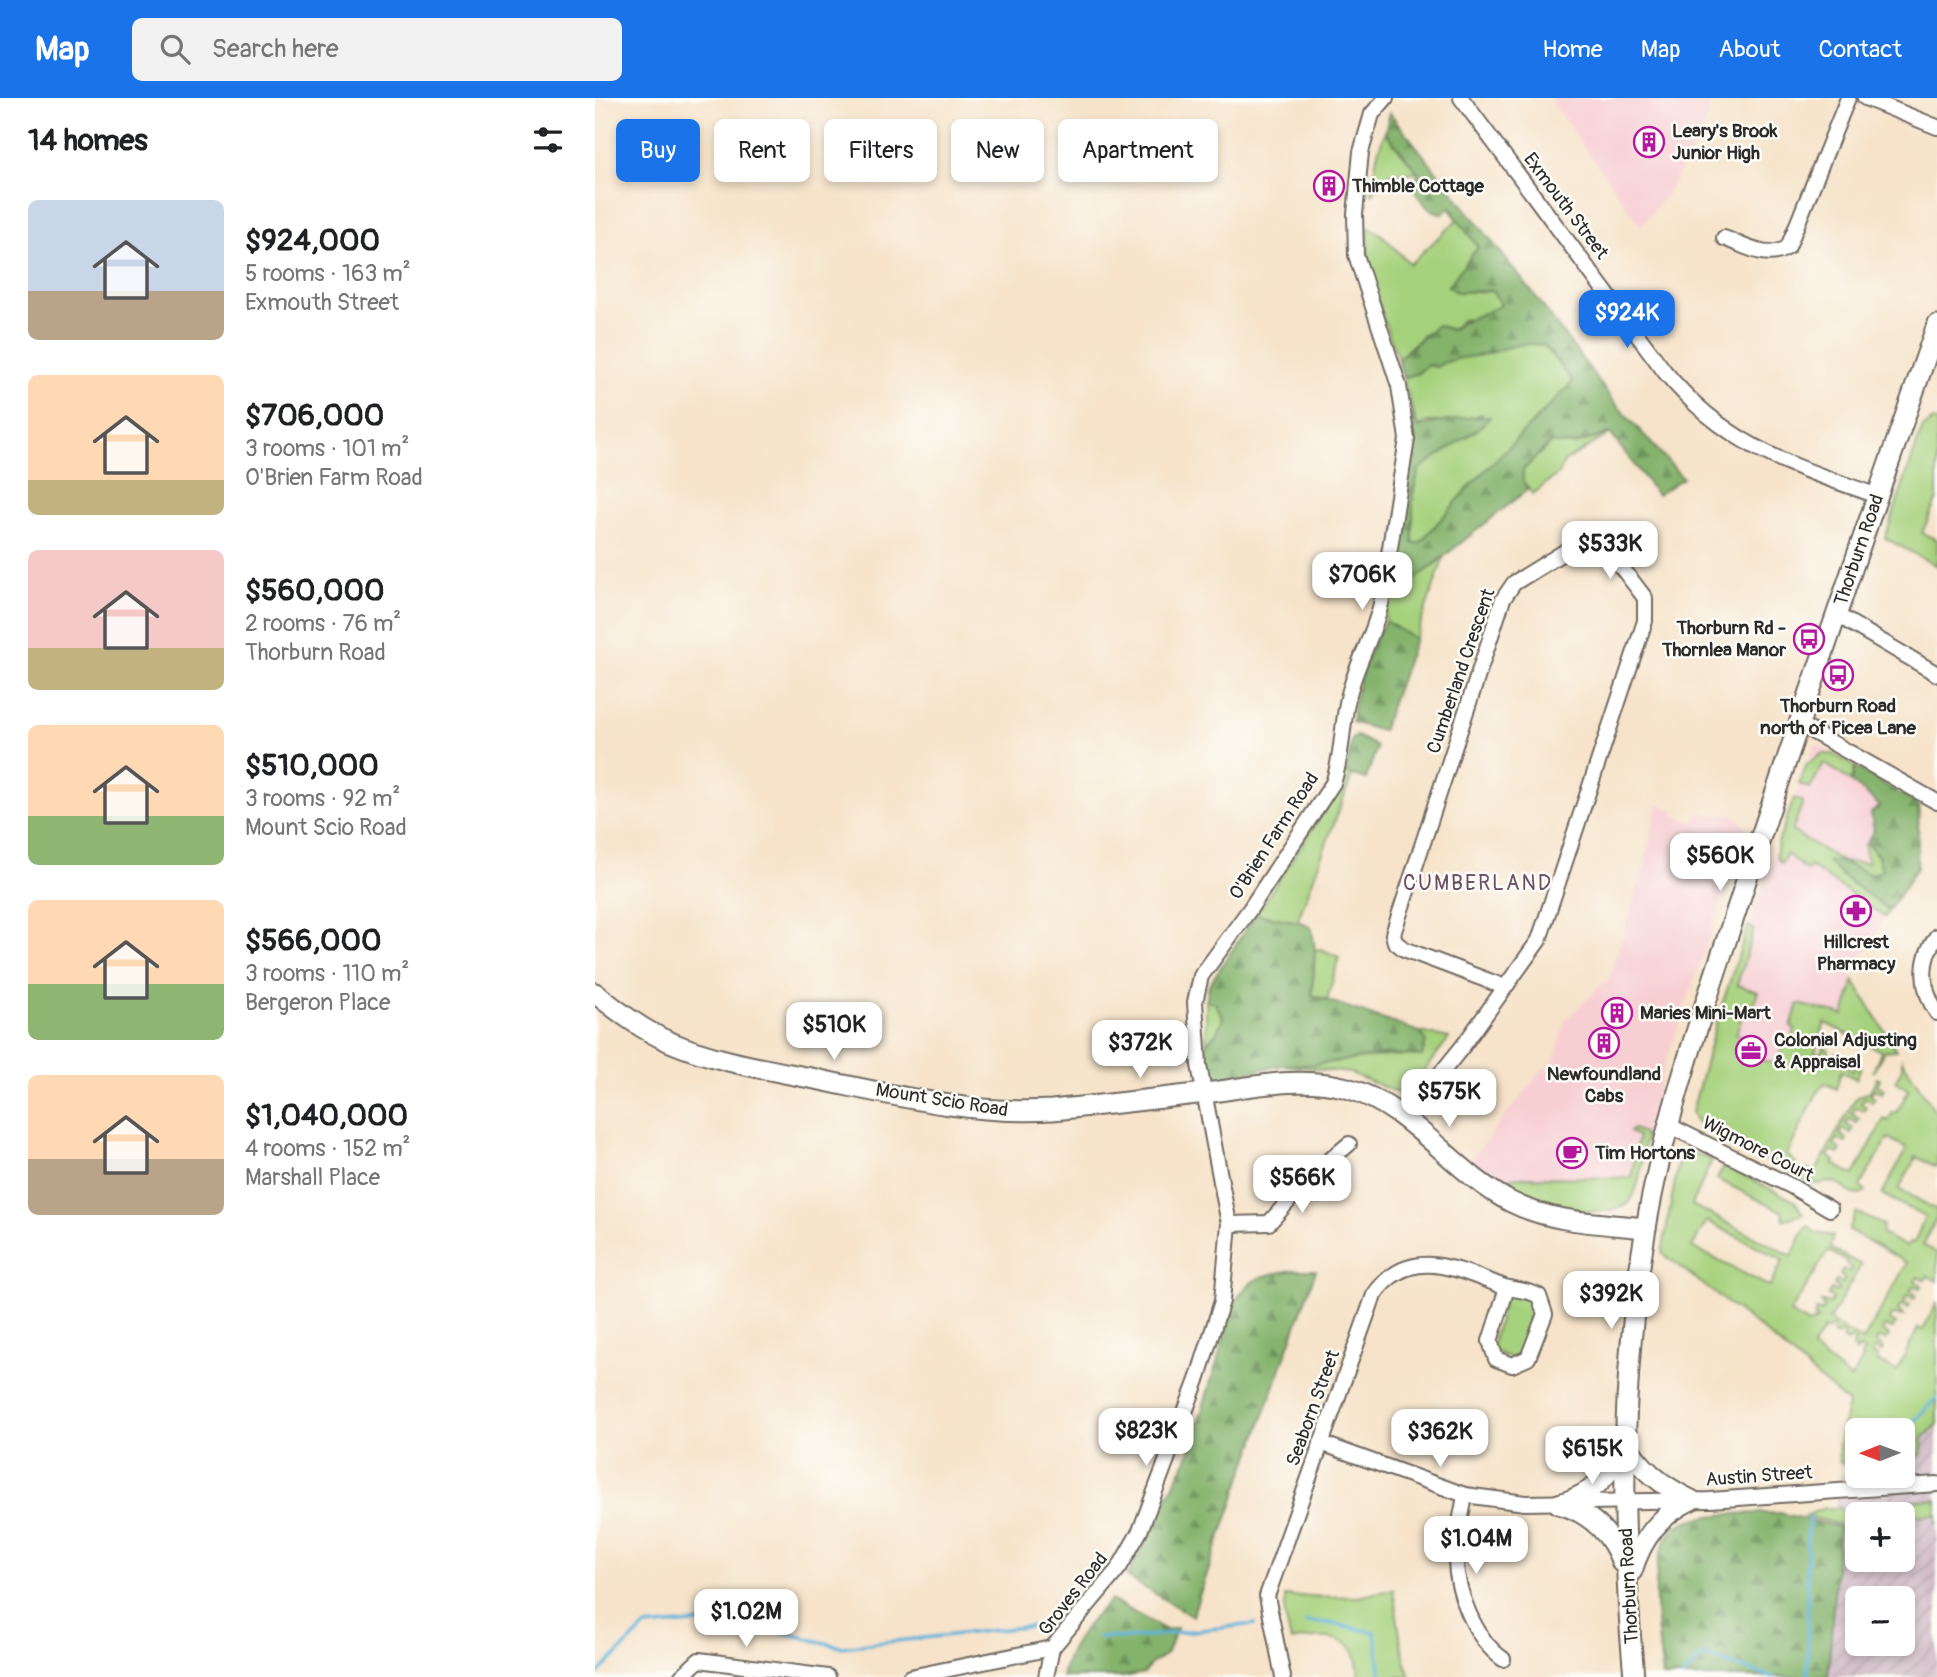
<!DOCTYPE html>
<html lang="en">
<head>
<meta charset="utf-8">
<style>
	:root { --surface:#fff; --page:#f2f2f2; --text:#202124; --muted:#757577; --accent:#1a73e8 }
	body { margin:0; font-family:Pangolin,sans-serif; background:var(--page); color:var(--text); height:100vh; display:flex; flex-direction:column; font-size:26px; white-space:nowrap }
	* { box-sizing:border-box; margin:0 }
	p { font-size:23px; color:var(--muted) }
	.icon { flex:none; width:38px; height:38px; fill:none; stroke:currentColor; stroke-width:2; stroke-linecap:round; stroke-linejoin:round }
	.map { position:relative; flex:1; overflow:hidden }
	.side { display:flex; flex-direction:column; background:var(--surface); width:595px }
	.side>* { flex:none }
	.guide { position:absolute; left:21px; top:21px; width:665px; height:63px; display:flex; gap:14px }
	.needle { width:46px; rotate:269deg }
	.fabs { position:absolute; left:1250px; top:1320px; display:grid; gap:14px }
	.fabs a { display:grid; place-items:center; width:70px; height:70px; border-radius:10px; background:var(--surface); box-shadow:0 4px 10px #0003; font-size:35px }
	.price { position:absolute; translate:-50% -60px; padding:0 16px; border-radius:14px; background:#fff; color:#222; font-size:23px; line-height:46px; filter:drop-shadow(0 2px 4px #0008) }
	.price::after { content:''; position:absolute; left:50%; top:42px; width:21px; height:16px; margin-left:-10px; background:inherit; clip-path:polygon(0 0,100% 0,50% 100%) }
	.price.selected { background:var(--accent); color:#fff }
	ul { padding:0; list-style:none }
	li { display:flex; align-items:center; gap:21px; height:175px; padding:0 28px }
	li span { display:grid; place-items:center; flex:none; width:196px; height:140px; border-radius:10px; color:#555 }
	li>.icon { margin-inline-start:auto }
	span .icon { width:84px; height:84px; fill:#fffc; stroke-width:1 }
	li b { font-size:30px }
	h2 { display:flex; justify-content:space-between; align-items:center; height:84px; padding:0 28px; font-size:30px }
	.tag { padding:0 24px; border-radius:10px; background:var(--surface); box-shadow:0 4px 10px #0003; font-size:24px; line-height:63px }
	.tag.selected { background:var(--accent); color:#fff }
	header { display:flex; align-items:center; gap:42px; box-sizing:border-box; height:98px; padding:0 35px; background:var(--accent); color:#fff }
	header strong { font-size:33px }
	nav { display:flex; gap:38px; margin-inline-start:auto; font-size:24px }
	.search { width:490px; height:63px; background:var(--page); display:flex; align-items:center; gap:18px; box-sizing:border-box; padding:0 24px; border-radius:10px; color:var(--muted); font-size:26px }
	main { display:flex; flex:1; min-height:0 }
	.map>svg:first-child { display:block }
	.built { fill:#f7cfd3 }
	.industrial { fill:url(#industrial-furrows); fill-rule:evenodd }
	.grass { fill:#a6d17c; stroke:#687e54; stroke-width:2; fill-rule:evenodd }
	.forest { fill:url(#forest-firs); stroke:#586f4c; stroke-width:2 }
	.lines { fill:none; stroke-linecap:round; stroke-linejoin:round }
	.stream { stroke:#5cb2d9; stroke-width:3.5 }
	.street-casing { stroke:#726b62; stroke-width:18 }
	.secondary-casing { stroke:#726b62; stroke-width:23 }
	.street { stroke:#fff; stroke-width:14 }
	.secondary { stroke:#fff; stroke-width:19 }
	.labels { text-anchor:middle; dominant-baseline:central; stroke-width:5; stroke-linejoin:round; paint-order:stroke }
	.poi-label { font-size:19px; font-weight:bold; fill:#2b2b2b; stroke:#fdfcf7; text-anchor:start }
	.street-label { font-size:19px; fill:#2b2b2b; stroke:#fdfcf7 }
	.neighbourhood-label { font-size:21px; letter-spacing:2px; fill:#695063; stroke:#fdfcf7 }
</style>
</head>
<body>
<header>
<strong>Map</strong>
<div class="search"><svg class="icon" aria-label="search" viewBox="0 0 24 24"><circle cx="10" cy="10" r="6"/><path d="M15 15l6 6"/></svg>Search here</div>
<nav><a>Home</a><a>Map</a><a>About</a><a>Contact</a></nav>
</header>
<main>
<section class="side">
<h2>14 homes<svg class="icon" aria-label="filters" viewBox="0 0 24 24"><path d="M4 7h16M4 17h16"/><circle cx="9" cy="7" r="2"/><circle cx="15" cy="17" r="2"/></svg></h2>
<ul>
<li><span style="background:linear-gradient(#c9d6e8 65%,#b9a48a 0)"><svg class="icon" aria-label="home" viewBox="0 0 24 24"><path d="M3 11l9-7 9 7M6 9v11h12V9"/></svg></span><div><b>$924,000</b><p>5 rooms · 163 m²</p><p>Exmouth Street</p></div></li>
<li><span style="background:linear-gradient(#ffd9b3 75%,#c2b280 0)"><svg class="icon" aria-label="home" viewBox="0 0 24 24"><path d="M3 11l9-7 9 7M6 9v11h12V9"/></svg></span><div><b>$706,000</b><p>3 rooms · 101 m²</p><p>O'Brien Farm Road</p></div></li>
<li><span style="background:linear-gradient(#f6c9c9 70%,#c2b280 0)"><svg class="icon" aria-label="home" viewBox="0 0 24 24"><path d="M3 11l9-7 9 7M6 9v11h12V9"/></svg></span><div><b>$560,000</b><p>2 rooms · 76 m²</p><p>Thorburn Road</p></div></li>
<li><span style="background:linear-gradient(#ffd9b3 65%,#8fb573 0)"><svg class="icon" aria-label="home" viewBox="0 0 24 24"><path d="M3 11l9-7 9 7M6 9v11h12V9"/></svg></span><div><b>$510,000</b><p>3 rooms · 92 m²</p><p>Mount Scio Road</p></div></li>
<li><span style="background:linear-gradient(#ffd9b3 60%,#8fb573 0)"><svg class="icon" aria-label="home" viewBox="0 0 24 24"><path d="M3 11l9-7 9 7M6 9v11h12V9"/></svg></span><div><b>$566,000</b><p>3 rooms · 110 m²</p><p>Bergeron Place</p></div></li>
<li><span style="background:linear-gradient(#ffd9b3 60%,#b9a48a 0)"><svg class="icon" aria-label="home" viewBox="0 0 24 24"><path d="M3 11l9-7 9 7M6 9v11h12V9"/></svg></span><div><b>$1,040,000</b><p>4 rooms · 152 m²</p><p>Marshall Place</p></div></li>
</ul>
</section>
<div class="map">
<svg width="1342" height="1579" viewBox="0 0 1342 1579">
	<defs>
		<pattern id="industrial-furrows" width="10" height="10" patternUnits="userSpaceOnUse" patternTransform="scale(1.75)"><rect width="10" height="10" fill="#d2bdc7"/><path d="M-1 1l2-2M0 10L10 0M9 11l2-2" fill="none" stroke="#b4a3ab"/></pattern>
		<pattern id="forest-firs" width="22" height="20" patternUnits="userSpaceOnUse" patternTransform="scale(1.75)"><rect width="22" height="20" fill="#84b36c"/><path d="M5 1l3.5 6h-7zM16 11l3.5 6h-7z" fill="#6c9259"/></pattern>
	</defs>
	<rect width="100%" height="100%" fill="#fdfcf7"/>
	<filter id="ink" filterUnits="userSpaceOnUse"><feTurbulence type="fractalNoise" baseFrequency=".0143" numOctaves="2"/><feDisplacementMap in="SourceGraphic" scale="14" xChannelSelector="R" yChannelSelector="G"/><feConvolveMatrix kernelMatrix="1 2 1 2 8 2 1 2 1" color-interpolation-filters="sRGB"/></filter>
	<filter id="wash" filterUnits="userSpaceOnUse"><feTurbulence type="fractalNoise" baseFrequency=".00686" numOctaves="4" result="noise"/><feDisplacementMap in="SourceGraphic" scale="28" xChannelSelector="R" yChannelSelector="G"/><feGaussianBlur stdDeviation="1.57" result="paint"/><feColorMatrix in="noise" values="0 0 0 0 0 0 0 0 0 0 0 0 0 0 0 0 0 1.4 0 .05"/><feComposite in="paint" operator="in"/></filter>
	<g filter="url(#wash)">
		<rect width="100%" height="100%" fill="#f6e3c9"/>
		<g class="built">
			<path d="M954,0H1117L1109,31L1073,94L1046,128Z"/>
			<path d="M1220,646L1324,707L1322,770L1255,876L1286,927L1222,910L1202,971L1112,956L1153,828Z"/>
			<path d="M1063,706L1080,713L1079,718L1099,725L1102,716L1138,717L1151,728L1149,739L1070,966L1035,1103L1018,1114L954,1108L910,1089V1085L876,1061L949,970L956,973L971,921L1014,880L1049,769Z"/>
		</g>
		<path class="industrial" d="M1342,1326V1579H1232L1237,1423L1246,1377L1262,1374V1377H1307V1365ZM1262,1416H1307V1461H1262ZM1262,1500H1307V1545H1262Z"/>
		<g class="grass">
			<path d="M790,34L823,74L795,76V82L783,83L779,95H776L782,57Z"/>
			<path d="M863,121L883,149L853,188L862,194L897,193L906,207L883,220L867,222L857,232L828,237L803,261C788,219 768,175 774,129L787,137L815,166Z"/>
			<path d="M935,245L949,247L978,284L879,384L825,445H818V396L824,371L883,331L887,316L866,323L831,324L823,330L808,280L823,275L832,267L841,269L854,261L894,255L915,246Z"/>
			<path d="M1338,322L1342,323V401L1327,435L1342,442V468L1290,440L1327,331Z"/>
			<path d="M1016,335L969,364L964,375L938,396L928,383V372L955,345L979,347Z"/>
			<path d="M849,459L820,541L790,523L793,485L822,480Z"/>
			<path d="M1227,656H1238L1260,669L1257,684L1229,665L1215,690L1204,686L1212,666Z"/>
			<path d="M751,675L757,677L702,824L661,816L732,709Z"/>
			<path d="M1199,700L1208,704L1197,733L1248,764L1273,765L1269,747L1272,745L1283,758L1288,772C1273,780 1261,773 1248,764L1247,778L1294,812L1290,819L1215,768L1212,773L1192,756L1186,765L1181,759L1183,745Z"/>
			<path d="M1153,828L1159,831L1142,887L1163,894L1156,914L1149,913L1141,936L1148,938L1143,954L1182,967L1190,942L1196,944L1200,931L1196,929L1203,906L1249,917L1259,883L1301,952L1289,953L1278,974L1286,953L1230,925L1220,954L1226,956L1229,949L1234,952L1231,959L1237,962L1240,955L1245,957L1242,965L1247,968L1251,961L1256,964L1253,970L1258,973L1261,966L1266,969L1261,981L1246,973L1241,991L1230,985L1222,995L1192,1057L1201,1065L1196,1075L1101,1023L1097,1014L1121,925Z"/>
			<path d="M726,851L744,859L732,902L717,897L720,852Z"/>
			<path d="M611,903L620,904L628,919L622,934L611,946Z"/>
			<path d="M825,934L854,940L810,998L755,975L689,967C735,967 780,955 827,958L831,943Z"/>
			<path d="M1307,962L1342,1016V1069L1321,1059L1304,1091L1342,1112V1120L1328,1147L1342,1155V1183L1333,1178L1330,1182L1323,1179L1320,1183L1327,1187L1326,1190L1318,1188L1315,1192L1321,1197L1319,1201L1312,1197L1309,1203L1315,1207L1313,1210L1306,1207L1303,1212L1309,1218L1297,1217L1295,1222L1301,1226L1297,1231L1290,1228L1287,1233L1294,1238L1291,1243L1284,1239L1281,1243L1288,1251L1286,1254L1280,1250L1277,1255L1283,1259L1282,1263L1302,1273L1323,1230L1328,1232L1342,1205V1326L1328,1340L1326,1357L1310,1365L1307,1332H1262V1367H1253L1244,1363V1346L1253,1305L1165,1230L1067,1155L1083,1066L1093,1057L1103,1056L1117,1062L1097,1107L1197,1158L1210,1130L1214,1128L1220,1135L1238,1138L1235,1150L1266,1167L1234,1222L1268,1243L1312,1165L1254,1132L1261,1114L1288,1127L1287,1136L1312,1149L1315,1144L1319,1145L1330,1119L1287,1096L1312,1050L1293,1040L1265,1088L1271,1093C1256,1103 1253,1089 1239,1084L1218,1086L1207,1081L1212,1071L1220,1075L1260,1001L1275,993L1282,980L1285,981L1282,987L1289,991L1287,995L1279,991L1275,997L1280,1000L1277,1004L1270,1000L1266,1005L1271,1009L1269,1013L1261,1009L1257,1016L1264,1021L1262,1025L1254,1021L1251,1026L1258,1031L1256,1035L1248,1031L1245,1036L1252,1041L1250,1045L1243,1041L1239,1047L1246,1052L1243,1056L1237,1052L1233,1058L1240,1063L1238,1066L1259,1077L1289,1021L1293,1023L1298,1014L1301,1015L1314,992L1300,983L1307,971ZM1112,1123L1188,1162L1175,1189L1097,1149ZM1233,1153L1252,1163L1251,1166L1257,1170L1254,1174L1248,1171L1245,1177L1250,1181L1248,1185L1242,1182L1239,1187L1245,1191L1242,1194L1236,1191L1233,1197L1238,1200L1235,1205L1226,1204L1229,1210L1227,1214L1222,1212L1219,1218L1223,1221L1214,1226L1195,1215ZM1236,1228L1239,1230L1237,1235L1242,1238L1245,1234L1250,1236L1247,1241L1252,1244L1256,1240L1260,1243L1257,1249L1262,1252L1260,1255L1265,1251L1269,1253L1266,1259L1268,1261L1256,1281L1217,1250L1229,1231L1233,1232Z"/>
			<path d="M1038,1031L1048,1035L1050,1041C1047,1059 1046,1091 1034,1104C1016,1124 926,1109 910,1089L917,1079L1036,1080L1043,1039L1035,1034Z"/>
			<path d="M1129,1068L1200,1103L1208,1116L1188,1122V1114L1122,1081Z"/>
			<path d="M912,1190L949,1207L926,1265L896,1252Z"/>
			<path d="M1342,1402V1427L1341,1416L1307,1419V1416H1275L1284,1404Z"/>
			<path d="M1230,1410H1244L1262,1427H1247L1210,1418Z"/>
			<path d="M798,1491L807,1551L815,1579H765C763,1571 762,1558 757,1551C745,1535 713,1540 696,1543L690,1518V1498L763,1499Z"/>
		</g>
		<g class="forest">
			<path d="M795,15L941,199L1019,304L1088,380L1062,397L1015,335L979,347L955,345L928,372V383L933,391L822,480C811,487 806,492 793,485L818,336L816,310L823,330C830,325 888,317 895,319L883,331L824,371L818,397V445H825L879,384L978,284L949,247C928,244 915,248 895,255C876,261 860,257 841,269L832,267L823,275L808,280L803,261L842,227L857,232C869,220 889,217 906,207L897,193L862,194L853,188L883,149L854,110L847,116L833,110L820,93L823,74L790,34Z"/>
			<path d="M790,523L820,541L787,633L757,624C759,590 773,552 790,523Z"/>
			<path d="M762,638L782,649L771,681L751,675L757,641Z"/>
			<path d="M1260,669L1324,707L1322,770L1294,812L1247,778L1233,764C1246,759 1264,774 1279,777L1287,772L1283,758L1272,745L1279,732L1276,715L1285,708L1257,684Z"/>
			<path d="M661,816L709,825L717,831L720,852L717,897L825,934L831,943L827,958L795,956L717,967H689L626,979L615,976L610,963L611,946L622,934L628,919L620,905L611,903L614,887Z"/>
			<path d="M699,1172H721L597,1518L532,1479L593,1359L640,1204C657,1177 668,1177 699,1172Z"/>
			<path d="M1184,1415L1244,1429L1233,1579H1068C1064,1544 1046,1444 1088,1425C1111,1414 1158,1416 1184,1415Z"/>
			<path d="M516,1502L571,1532L582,1530L571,1556L556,1566L549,1575L527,1579H467C472,1548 494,1523 516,1502Z"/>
		</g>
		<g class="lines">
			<g class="stream">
				<path d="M1307,1335L1342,1300"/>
				<path d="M711,1524L733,1525L780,1534L786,1579"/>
				<path d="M504,1539L534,1540L660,1526"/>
				<path d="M0,1578L50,1529L123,1523L175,1531L246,1549L438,1528"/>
				<path d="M1088,1579L1108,1558L1178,1579"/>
				<path d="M1213,1579L1212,1438L1215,1419"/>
			</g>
		</g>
	</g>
	<g filter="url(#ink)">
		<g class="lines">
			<g class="street-casing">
				<g id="street">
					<path d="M866,0L1070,274C1132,349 1195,367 1283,398"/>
					<path d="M1270,0L1342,29"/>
					<path d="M1129,140C1150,148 1173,163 1193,149L1253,0"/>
					<path d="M1242,517L1342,576"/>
					<path d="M1204,626L1342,704"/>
					<path d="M1342,838C1324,862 1326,891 1342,915"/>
					<path d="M809,1021L868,948L944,842L1050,523V500L1008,445L995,438L919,485L908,501L798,836L800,844L809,851L910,889"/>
					<path d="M1073,1027L1196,1088L1235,1111"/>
					<path d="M634,1126L674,1125L716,1078L754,1046"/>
					<path d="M726,1345L870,1397L930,1405L1115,1402L1342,1386"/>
					<path d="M870,1397C867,1417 861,1438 861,1458C860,1491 880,1542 908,1561"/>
					<path d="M86,1579L104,1562L233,1579"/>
					<path d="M315,1579L457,1550"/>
					<path d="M451,1579L457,1550L524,1470L545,1433L602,1282L627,1203L634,1126L604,967L600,904L606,878L655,811L738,685C749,654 746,620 756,589C765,558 781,532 787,501L812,341L804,288L761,157L760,116L766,54L777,16L791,0"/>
					<path d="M688,1579L672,1498L779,1197C814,1146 861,1171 907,1188C920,1193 931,1191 944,1198L950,1216L933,1260L917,1267L901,1261L895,1243L912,1190"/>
				</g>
			</g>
			<g class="secondary-casing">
				<g id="secondary">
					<path d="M0,895C24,914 47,932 75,944C122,964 176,972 225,982C302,998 379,1017 457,1012C508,1007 559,1001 610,995C656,989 706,977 752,990C818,1009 857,1074 916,1104C957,1125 1006,1125 1051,1130"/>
					<path d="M1029,1341C1043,1370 1068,1388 1096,1402"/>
					<path d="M964,1406C995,1415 1016,1434 1027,1465"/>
					<path d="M964,1406C995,1397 1016,1380 1026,1349"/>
					<path d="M1037,1473C1047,1440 1065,1417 1096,1402"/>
					<path d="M1039,1579C1025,1429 1025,1279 1051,1130C1071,1011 1113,900 1150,786C1212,599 1277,413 1342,227"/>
				</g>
			</g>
			<use href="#street" class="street"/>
			<use href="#secondary" class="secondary"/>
		</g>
	</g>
	<defs>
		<g id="building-ring" transform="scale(1.575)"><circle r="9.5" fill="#fdfcf7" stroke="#b5179e" stroke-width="1.5"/><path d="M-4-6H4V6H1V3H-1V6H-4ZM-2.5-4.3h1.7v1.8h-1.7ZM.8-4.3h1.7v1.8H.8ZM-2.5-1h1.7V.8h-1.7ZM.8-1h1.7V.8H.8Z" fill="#b5179e"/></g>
		<g id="bus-ring" transform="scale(1.575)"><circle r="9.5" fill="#fdfcf7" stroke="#b5179e" stroke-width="1.5"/><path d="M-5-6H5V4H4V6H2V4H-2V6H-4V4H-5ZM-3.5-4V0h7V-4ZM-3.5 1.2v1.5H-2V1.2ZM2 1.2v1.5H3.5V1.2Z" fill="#b5179e"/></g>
		<g id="pharmacy-ring" transform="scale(1.575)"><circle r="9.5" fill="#fdfcf7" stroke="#b5179e" stroke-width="1.5"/><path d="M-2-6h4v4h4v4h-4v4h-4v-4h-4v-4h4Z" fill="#b5179e"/></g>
		<g id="office-ring" transform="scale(1.575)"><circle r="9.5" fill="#fdfcf7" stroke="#b5179e" stroke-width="1.5"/><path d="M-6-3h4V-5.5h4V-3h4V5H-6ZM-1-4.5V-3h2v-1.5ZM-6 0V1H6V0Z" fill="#b5179e"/></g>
		<g id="cafe-ring" transform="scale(1.575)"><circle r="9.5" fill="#fdfcf7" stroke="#b5179e" stroke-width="1.5"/><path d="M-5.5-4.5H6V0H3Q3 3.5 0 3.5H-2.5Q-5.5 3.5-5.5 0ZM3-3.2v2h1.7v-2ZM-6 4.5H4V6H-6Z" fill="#b5179e"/></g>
	</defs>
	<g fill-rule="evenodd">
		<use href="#building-ring" x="1054" y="44"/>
		<use href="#building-ring" x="734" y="88"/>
		<use href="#bus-ring" x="1214" y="541"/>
		<use href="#bus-ring" x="1243" y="577"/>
		<use href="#pharmacy-ring" x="1261" y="813"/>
		<use href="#building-ring" x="1022" y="915"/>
		<use href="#building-ring" x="1009" y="945"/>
		<use href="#office-ring" x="1156" y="953"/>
		<use href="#cafe-ring" x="977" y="1055"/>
	</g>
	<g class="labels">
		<g class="poi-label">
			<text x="1077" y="33">Leary's Brook<tspan x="1077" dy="22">Junior High</tspan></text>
			<text x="757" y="88">Thimble Cottage</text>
			<text x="1191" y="530" text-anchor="end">Thorburn Rd -<tspan x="1191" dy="22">Thornlea Manor</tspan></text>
			<text x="1243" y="608" text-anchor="middle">Thorburn Road<tspan x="1243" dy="22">north of Picea Lane</tspan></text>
			<text x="1261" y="844" text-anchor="middle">Hillcrest<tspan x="1261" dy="22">Pharmacy</tspan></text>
			<text x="1045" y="915">Maries Mini-Mart</text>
			<text x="1179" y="942">Colonial Adjusting<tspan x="1179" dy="22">&amp; Appraisal</tspan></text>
			<text x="1009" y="976" text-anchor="middle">Newfoundland<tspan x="1009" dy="22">Cabs</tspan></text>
			<text x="1000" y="1055">Tim Hortons</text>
		</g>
		<g class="street-label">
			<text transform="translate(971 108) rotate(53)">Exmouth Street</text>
			<text transform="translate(1264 452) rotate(-71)">Thorburn Road</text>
			<text transform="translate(866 573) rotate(-71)">Cumberland Crescent</text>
			<text transform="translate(679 738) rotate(-57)">O'Brien Farm Road</text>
			<text transform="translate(347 1002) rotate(9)">Mount Scio Road</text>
			<text transform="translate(1163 1051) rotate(27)">Wigmore Court</text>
			<text transform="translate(718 1310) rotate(-70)">Seaborn Street</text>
			<text transform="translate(1164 1378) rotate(-4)">Austin Street</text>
			<text transform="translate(1034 1488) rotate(-93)">Thorburn Road</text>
			<text transform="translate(478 1496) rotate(-52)">Groves Road</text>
		</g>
		<g class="neighbourhood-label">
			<text x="883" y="785">CUMBERLAND</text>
		</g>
	</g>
</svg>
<div class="fabs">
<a><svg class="needle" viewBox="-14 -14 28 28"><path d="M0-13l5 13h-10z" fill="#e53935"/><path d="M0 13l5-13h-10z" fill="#757577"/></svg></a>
<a>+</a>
<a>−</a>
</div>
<b class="price selected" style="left:1032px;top:252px">$924K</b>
<b class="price" style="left:1015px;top:483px">$533K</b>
<b class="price" style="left:767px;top:514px">$706K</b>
<b class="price" style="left:1125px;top:795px">$560K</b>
<b class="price" style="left:239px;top:964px">$510K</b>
<b class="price" style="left:545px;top:982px">$372K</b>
<b class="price" style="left:854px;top:1031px">$575K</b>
<b class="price" style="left:707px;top:1117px">$566K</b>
<b class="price" style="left:1016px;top:1233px">$392K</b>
<b class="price" style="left:551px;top:1370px">$823K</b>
<b class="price" style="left:845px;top:1371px">$362K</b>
<b class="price" style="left:997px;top:1388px">$615K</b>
<b class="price" style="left:881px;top:1478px">$1.04M</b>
<b class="price" style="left:151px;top:1551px">$1.02M</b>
<div class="guide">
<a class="tag selected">Buy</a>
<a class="tag">Rent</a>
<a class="tag">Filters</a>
<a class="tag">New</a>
<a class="tag">Apartment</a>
</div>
</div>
</main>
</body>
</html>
